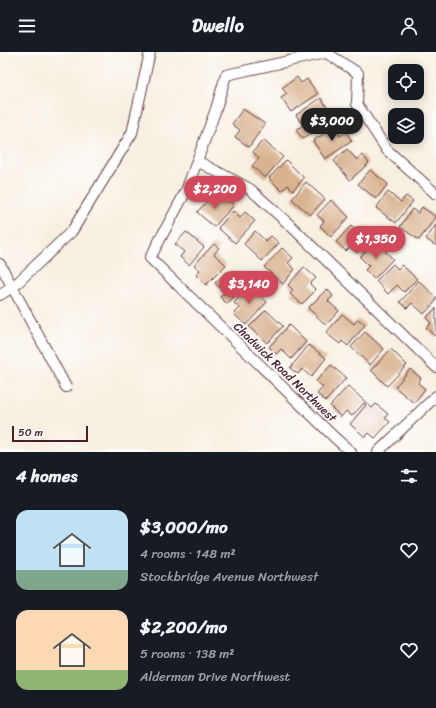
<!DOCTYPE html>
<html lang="en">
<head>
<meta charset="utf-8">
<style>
	:root { --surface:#171b24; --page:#242831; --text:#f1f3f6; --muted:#9ea1a6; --accent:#d1495b }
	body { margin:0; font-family:Sriracha,sans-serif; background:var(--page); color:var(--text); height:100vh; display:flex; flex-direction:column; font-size:15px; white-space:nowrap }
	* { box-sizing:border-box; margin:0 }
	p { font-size:13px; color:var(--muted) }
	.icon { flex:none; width:22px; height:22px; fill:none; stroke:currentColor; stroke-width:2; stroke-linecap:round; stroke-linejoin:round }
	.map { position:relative; height:400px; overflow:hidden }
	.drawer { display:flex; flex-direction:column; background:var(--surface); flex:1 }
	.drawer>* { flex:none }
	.fabs { position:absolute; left:388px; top:12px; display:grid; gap:8px }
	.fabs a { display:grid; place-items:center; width:36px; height:36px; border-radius:8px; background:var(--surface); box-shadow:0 2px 10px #0003; font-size:20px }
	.scale { position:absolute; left:12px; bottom:10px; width:76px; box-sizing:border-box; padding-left:4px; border:2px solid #4a1f2b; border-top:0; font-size:11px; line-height:14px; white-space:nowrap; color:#4a1f2b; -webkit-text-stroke:3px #fff; paint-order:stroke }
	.price { position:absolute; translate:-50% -34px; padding:0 9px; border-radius:14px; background:var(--accent); color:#fff; font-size:13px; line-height:26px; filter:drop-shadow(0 1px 2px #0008) }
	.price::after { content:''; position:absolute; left:50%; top:24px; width:12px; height:9px; margin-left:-6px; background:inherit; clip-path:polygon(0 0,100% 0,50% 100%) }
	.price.selected { background:#222; color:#fff }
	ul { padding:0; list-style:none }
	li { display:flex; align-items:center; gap:12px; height:100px; padding:0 16px }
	li span { display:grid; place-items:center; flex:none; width:112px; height:80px; border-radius:12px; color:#555 }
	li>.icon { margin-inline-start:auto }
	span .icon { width:48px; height:48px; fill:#fffc; stroke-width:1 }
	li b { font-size:17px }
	h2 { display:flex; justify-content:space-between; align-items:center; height:48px; padding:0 16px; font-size:17px }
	header { display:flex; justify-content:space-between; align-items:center; height:52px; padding:0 16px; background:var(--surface); font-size:18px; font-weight:700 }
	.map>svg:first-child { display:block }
	.building { fill:#d9b28f }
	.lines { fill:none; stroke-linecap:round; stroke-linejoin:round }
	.minor-casing { stroke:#643e46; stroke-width:12 }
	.minor { stroke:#fff; stroke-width:10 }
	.labels { text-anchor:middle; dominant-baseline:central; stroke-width:3; stroke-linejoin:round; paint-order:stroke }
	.street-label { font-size:12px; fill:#4a1f2b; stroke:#fff }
</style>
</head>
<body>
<header><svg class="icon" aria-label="menu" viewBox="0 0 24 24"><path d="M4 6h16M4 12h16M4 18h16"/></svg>Dwello<svg class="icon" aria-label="person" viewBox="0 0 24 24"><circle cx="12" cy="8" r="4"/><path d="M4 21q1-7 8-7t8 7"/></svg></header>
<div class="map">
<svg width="436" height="400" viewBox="0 0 436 400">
	<rect width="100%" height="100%" fill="#fff"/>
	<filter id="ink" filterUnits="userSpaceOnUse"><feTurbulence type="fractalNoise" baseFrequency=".025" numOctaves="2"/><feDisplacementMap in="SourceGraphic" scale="8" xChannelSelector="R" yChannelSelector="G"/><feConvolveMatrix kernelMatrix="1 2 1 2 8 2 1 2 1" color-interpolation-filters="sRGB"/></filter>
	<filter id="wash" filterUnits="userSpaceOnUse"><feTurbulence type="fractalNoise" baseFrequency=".012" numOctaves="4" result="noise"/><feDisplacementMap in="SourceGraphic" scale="16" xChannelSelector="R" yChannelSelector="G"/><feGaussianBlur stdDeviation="0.9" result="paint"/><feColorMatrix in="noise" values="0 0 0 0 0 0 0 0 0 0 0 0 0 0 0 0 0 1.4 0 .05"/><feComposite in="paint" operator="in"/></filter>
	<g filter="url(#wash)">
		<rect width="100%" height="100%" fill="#f7efe0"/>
		<g id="blocks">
			<g class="building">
				<path d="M297,25L301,31L307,27L318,42L291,60L281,46L287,42L282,36Z"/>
				<path d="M321,46L329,58L323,62L328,70L303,87L296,78L303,73L296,63Z"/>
				<path d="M243,57L265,72L249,95L235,85L240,78L232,72Z"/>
				<path d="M334,75L340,84L346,80L352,89L325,107L313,89Z"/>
				<path d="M263,88L283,105L265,126L252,114L259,106L253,100Z"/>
				<path d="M347,97L357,108L363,103L369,111L350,128L334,109Z"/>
				<path d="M286,108L304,126L293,138L288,133L282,139L269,126Z"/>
				<path d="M370,118L388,132L376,147L358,132Z"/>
				<path d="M306,130L325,147L310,163L292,147Z"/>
				<path d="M388,140L401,150L406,144L413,149L396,171L376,156Z"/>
				<path d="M213,143L220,149L224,144L234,153L214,175L197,160Z"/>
				<path d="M331,148L349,165L331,185L320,174L324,169L317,163Z"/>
				<path d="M422,155L436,165L419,188L400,175L412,157L418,161Z"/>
				<path d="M233,159L240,166L245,160L255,169L235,191L218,176Z"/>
				<path d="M436,173V194L426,187Z"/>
				<path d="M351,174L368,190L357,201L350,195L346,199L336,190Z"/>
				<path d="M255,179L266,189L271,184L279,191L262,209L244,192Z"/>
				<path d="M186,180L204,195L189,213L180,205L184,200L175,192Z"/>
				<path d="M375,189L393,207L374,227L365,218L369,214L360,205Z"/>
				<path d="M214,192L219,196L214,202L226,213L206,233L196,223L200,218L194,213Z"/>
				<path d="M282,196L293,206L288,211L295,217L283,232L264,215Z"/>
				<path d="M393,212L398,217L402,213L417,227L404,240L397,233L388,242L376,229Z"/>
				<path d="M304,215L316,226L310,232L316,238L302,252L290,242L293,238L288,233Z"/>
				<path d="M227,220L232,226L237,220L248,230L227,252L220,245L225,241L215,231Z"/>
				<path d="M419,229L436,245V249L424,262L412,251L407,256L400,250Z"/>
				<path d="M250,234L267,250L246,273L234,262L240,256L234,251Z"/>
				<path d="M327,237L333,244L328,249L339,259L326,273L308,256Z"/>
				<path d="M436,256V285L426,276L431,271L426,266Z"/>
				<path d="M266,258L283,274L267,291L249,275Z"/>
				<path d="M342,262L354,272L358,267L365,273L348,294L342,289L340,292L326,281Z"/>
				<path d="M289,273L306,290L291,307L281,297L276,302L269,295Z"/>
				<path d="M365,280L384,297L370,313L351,295Z"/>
				<path d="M309,293L326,306L311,325L302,317L298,322L290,316Z"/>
				<path d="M391,297L407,313L387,334L371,318Z"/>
				<path d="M331,313L346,326L326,349L317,342L323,335L316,329Z"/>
				<path d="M410,317L421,326L418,331L425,337L414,351L395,335Z"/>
				<path d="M348,334L372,356L376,352L388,362L385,366L390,370L375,386L369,381L365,385L350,372L366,353L364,351L352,364L346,359L341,365L330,354Z"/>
			</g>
		</g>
	</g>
	<g filter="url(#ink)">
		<use href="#blocks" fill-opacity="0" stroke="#643e46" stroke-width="1"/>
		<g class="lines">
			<g class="minor-casing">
				<g id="minor">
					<path d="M325,0L358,21L357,52L387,98L436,142"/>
					<path d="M325,1L226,23L216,57L186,139L150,206L335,386L351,400"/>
					<path d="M197,109L250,137L291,174L436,315"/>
					<path d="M0,212L66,335"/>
					<path d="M0,243L13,235L72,179L132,81L150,0"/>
					<path d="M378,400L436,344"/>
				</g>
			</g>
			<use href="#minor" class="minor"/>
		</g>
	</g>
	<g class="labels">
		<g class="street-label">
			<text transform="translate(285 320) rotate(44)">Chadwick Road Northwest</text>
		</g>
	</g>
</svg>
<div class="fabs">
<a><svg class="icon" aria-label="locate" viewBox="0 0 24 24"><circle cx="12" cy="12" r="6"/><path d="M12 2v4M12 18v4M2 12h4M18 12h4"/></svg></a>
<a><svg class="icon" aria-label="layers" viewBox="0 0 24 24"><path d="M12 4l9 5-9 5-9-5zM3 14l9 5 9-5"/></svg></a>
</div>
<div class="scale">50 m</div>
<b class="price selected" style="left:332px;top:90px">$3,000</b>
<b class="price" style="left:215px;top:158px">$2,200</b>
<b class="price" style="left:376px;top:208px">$1,350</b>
<b class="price" style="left:249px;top:253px">$3,140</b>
</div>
<section class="drawer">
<h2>4 homes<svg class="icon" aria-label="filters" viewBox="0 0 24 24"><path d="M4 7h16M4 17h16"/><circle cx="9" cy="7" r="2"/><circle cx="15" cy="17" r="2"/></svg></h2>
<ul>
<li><span style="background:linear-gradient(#bfe0f5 75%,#7fa58c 0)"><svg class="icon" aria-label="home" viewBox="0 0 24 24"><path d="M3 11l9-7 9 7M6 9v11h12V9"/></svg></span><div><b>$3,000/mo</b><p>4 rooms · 148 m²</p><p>Stockbridge Avenue Northwest</p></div><svg class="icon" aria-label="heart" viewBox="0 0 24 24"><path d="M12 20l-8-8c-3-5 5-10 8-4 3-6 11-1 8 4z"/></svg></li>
<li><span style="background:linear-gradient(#ffd9b3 75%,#8fb573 0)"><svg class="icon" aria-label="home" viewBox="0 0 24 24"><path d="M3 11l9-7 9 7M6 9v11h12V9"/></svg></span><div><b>$2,200/mo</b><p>5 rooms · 138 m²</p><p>Alderman Drive Northwest</p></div><svg class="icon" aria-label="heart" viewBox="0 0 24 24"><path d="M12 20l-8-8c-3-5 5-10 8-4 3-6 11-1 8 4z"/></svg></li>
</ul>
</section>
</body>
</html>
